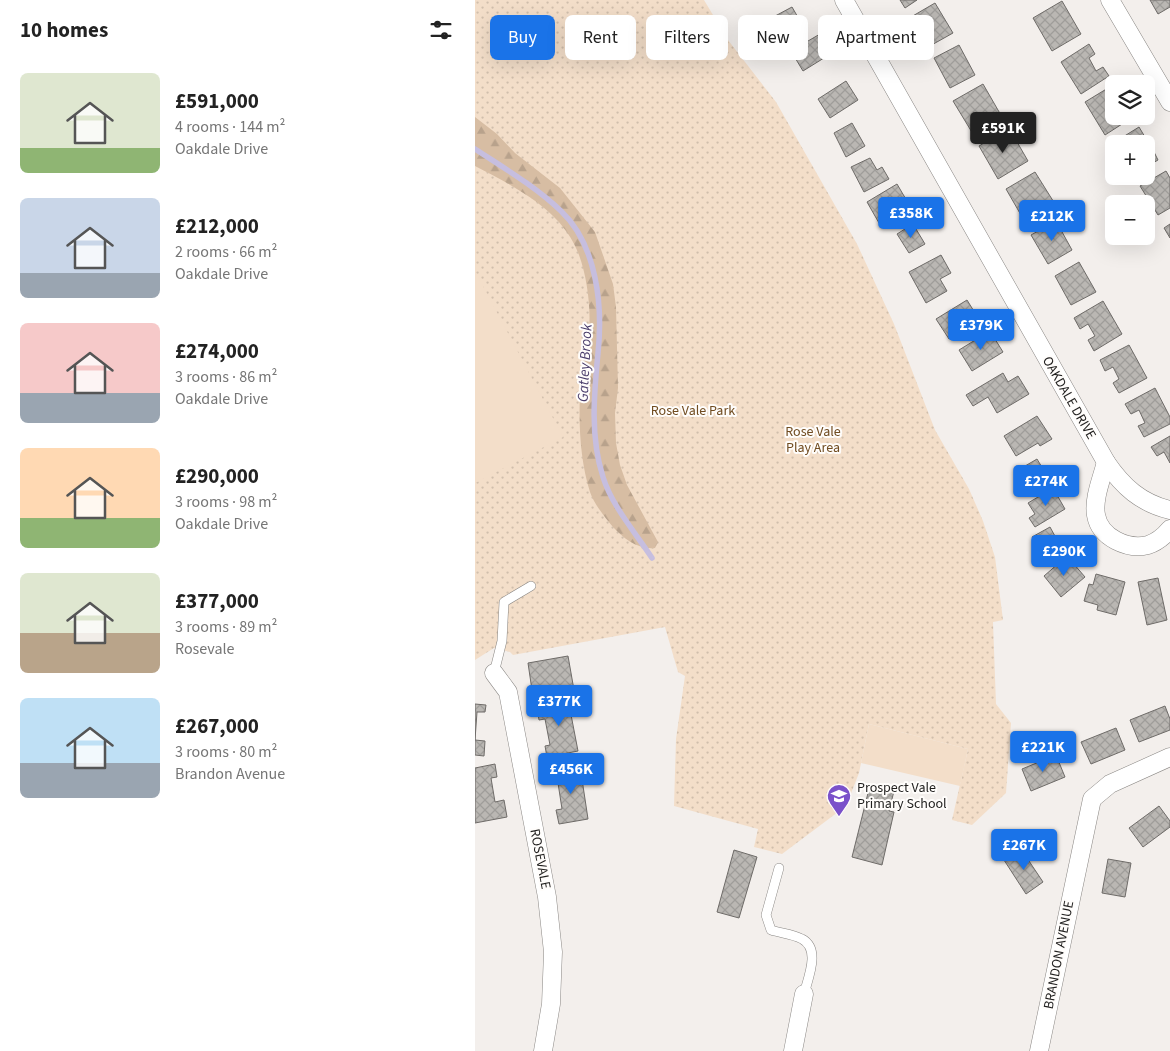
<!DOCTYPE html>
<html lang="en">
<head>
<meta charset="utf-8">
<style>
	:root { --surface:#fff; --page:#f2f2f2; --text:#222; --muted:#767676; --accent:#1a73e8 }
	body { margin:0; font-family:"Source Sans 3",sans-serif; background:var(--page); color:var(--text); height:100vh; display:flex; flex-direction:column; font-size:19px; white-space:nowrap }
	* { box-sizing:border-box; margin:0 }
	p { font-size:16px; color:var(--muted) }
	.icon { flex:none; width:28px; height:28px; fill:none; stroke:currentColor; stroke-width:2; stroke-linecap:round; stroke-linejoin:round }
	.map { position:relative; flex:1; overflow:hidden }
	.side { display:flex; flex-direction:column; background:var(--surface); width:475px }
	.side>* { flex:none }
	.top-card { position:absolute; left:15px; top:15px; width:475px; height:45px; display:flex; gap:10px }
	.fabs { position:absolute; left:630px; top:75px; display:grid; gap:10px }
	.fabs a { display:grid; place-items:center; width:50px; height:50px; border-radius:8px; background:var(--surface); box-shadow:0 5px 20px #0002; font-size:25px }
	.price { position:absolute; translate:-50% -42px; padding:0 11px; border-radius:5px; background:var(--accent); color:#fff; font-size:16px; line-height:32px; filter:drop-shadow(0 1px 2px #0008) }
	.price::after { content:''; position:absolute; left:50%; top:30px; width:15px; height:11px; margin-left:-8px; background:inherit; clip-path:polygon(0 0,100% 0,50% 100%) }
	.price.active { background:#222; color:#fff }
	ul { padding:0; list-style:none }
	li { display:flex; align-items:center; gap:15px; height:125px; padding:0 20px }
	li span { display:grid; place-items:center; flex:none; width:140px; height:100px; border-radius:8px; color:#555 }
	li>.icon { margin-inline-start:auto }
	span .icon { width:60px; height:60px; fill:#fffc; stroke-width:1 }
	li b { font-size:21px }
	h2 { display:flex; justify-content:space-between; align-items:center; height:60px; padding:0 20px; font-size:21px }
	.tag { padding:0 18px; border-radius:8px; background:var(--surface); box-shadow:0 5px 20px #0002; font-size:18px; line-height:45px }
	.tag.active { background:var(--accent); color:#fff }
	main { display:flex; flex:1; min-height:0 }
	.map>svg:first-child { display:block }
	.green { fill:url(#green-dots) }
	.forest { fill:url(#forest-firs) }
	.pitch { fill:#f3dec9 }
	.lines { fill:none; stroke-linecap:round; stroke-linejoin:round }
	.stream { stroke:#c6bedf; stroke-width:5.5 }
	.building { fill:url(#building-cross-hatch); stroke:#6e6b68 }
	.service-casing { stroke:#8a8784; stroke-width:10 }
	.minor-casing { stroke:#8a8784; stroke-width:19 }
	.service { stroke:#fff; stroke-width:9 }
	.minor { stroke:#fff; stroke-width:18 }
	.labels { text-anchor:middle; dominant-baseline:central; stroke-width:4; stroke-linejoin:round; paint-order:stroke }
	.street-label { font-size:14px; fill:#1f1e1d; stroke:#fffdfb }
	.park-label { font-size:14px; fill:#704c21; stroke:#fffdfb }
	.poi-label { font-size:14px; fill:#1f1e1d; stroke:#fffdfb; text-anchor:start }
	.water-label { font-size:15px; font-style:italic; fill:#4a3d6b; stroke:#fffdfb }
</style>
</head>
<body>
<main>
<section class="side">
<h2>10 homes<svg class="icon" aria-label="filters" viewBox="0 0 24 24"><path d="M4 7h16M4 17h16"/><circle cx="9" cy="7" r="2"/><circle cx="15" cy="17" r="2"/></svg></h2>
<ul>
<li><span style="background:linear-gradient(#dfe7d0 75%,#8fb573 0)"><svg class="icon" aria-label="home" viewBox="0 0 24 24"><path d="M3 11l9-7 9 7M6 9v11h12V9"/></svg></span><div><b>£591,000</b><p>4 rooms · 144 m²</p><p>Oakdale Drive</p></div></li>
<li><span style="background:linear-gradient(#c9d6e8 75%,#9aa5b1 0)"><svg class="icon" aria-label="home" viewBox="0 0 24 24"><path d="M3 11l9-7 9 7M6 9v11h12V9"/></svg></span><div><b>£212,000</b><p>2 rooms · 66 m²</p><p>Oakdale Drive</p></div></li>
<li><span style="background:linear-gradient(#f6c9c9 70%,#9aa5b1 0)"><svg class="icon" aria-label="home" viewBox="0 0 24 24"><path d="M3 11l9-7 9 7M6 9v11h12V9"/></svg></span><div><b>£274,000</b><p>3 rooms · 86 m²</p><p>Oakdale Drive</p></div></li>
<li><span style="background:linear-gradient(#ffd9b3 70%,#8fb573 0)"><svg class="icon" aria-label="home" viewBox="0 0 24 24"><path d="M3 11l9-7 9 7M6 9v11h12V9"/></svg></span><div><b>£290,000</b><p>3 rooms · 98 m²</p><p>Oakdale Drive</p></div></li>
<li><span style="background:linear-gradient(#dfe7d0 60%,#b9a48a 0)"><svg class="icon" aria-label="home" viewBox="0 0 24 24"><path d="M3 11l9-7 9 7M6 9v11h12V9"/></svg></span><div><b>£377,000</b><p>3 rooms · 89 m²</p><p>Rosevale</p></div></li>
<li><span style="background:linear-gradient(#bfe0f5 65%,#9aa5b1 0)"><svg class="icon" aria-label="home" viewBox="0 0 24 24"><path d="M3 11l9-7 9 7M6 9v11h12V9"/></svg></span><div><b>£267,000</b><p>3 rooms · 80 m²</p><p>Brandon Avenue</p></div></li>
</ul>
</section>
<div class="map">
<svg width="695" height="1051" viewBox="0 0 695 1051">
	<defs>
		<pattern id="green-dots" width="8" height="8" patternUnits="userSpaceOnUse" patternTransform="scale(1.25)"><rect width="8" height="8" fill="#f3dec9"/><path d="M2 2h.1M6 6h.1" fill="none" stroke="#d0beac" stroke-width="1.8" stroke-linecap="round"/></pattern>
		<pattern id="forest-firs" width="22" height="20" patternUnits="userSpaceOnUse" patternTransform="scale(1.25)"><rect width="22" height="20" fill="#d7bda3"/><path d="M5 1l3.5 6h-7zM16 11l3.5 6h-7z" fill="#b8a28c"/></pattern>
		<pattern id="building-cross-hatch" width="8" height="8" patternUnits="userSpaceOnUse" patternTransform="scale(1.25)"><rect width="8" height="8" fill="#bab7b3"/><path d="M0 0l8 8M0 8l8-8" fill="none" stroke="#9f9d9a"/></pattern>
	</defs>
	<rect width="100%" height="100%" fill="#f3efec"/>
	<path class="green" d="M0,0H229L253,40L301,102L382,244L419,324L460,430L494,489L508,521L520,557L528,620L518,622L521,704L536,723L531,793L497,825L477,820L493,749L394,724L384,773L371,806L307,854L279,847L283,829L199,806L201,739L210,676L203,672L190,627L38,655L35,652L19,648L0,660Z"/>
	<path class="forest" d="M0,117L22,134L40,153L85,188L120,232L138,284L141,307L143,388L140,413L141,443L145,465L152,485L183,542L180,548C163,550 148,538 138,527C129,516 119,504 115,492C104,457 103,415 106,379C107,362 113,346 114,330C116,307 112,277 104,255C88,210 40,187 0,166Z"/>
	<g class="pitch">
		<path d="M0,271L88,437L0,483Z"/>
		<path d="M394,724L493,749L485,786L386,763Z"/>
	</g>
	<g class="lines">
		<path class="stream" d="M0,149C29,168 61,187 86,211C122,245 128,306 123,353C119,394 115,437 128,477C137,506 160,532 177,558"/>
	</g>
	<g class="building">
		<path d="M425,0H442L430,8Z"/>
		<path d="M675,0H695V7L683,14Z"/>
		<path d="M587,1L606,34L577,51L558,18Z"/>
		<path d="M460,3L478,33L453,47L436,17Z"/>
		<path d="M317,7L328,26L298,43L287,23Z"/>
		<path d="M345,34L357,53L328,71L316,51Z"/>
		<path d="M614,44L620,54L614,58L621,71L628,67L634,76L606,94L586,62Z"/>
		<path d="M484,45L500,75L475,88L459,58Z"/>
		<path d="M371,81L383,100L355,118L343,99Z"/>
		<path d="M508,84L527,117L498,134L478,101Z"/>
		<path d="M638,85L639,116L658,117L630,135L610,102Z"/>
		<path d="M377,123L390,146L371,157L359,133Z"/>
		<path d="M664,127L670,137L663,142L664,144H639V151L635,145Z"/>
		<path d="M534,128L553,161L523,179L504,146Z"/>
		<path d="M678,150L683,160L671,167V154Z"/>
		<path d="M395,158L402,170L407,167L414,179L389,192L376,167Z"/>
		<path d="M691,171L695,178V208L683,215L665,186Z"/>
		<path d="M560,172L580,204L550,222L531,189Z"/>
		<path d="M422,184L439,213L419,225L414,217L404,223L392,202Z"/>
		<path d="M581,221L597,250L573,264L556,235Z"/>
		<path d="M438,224L450,244L434,253L422,234Z"/>
		<path d="M695,224V238L689,228Z"/>
		<path d="M466,255L476,273L465,279L472,291L451,303L434,272Z"/>
		<path d="M604,262L621,292L596,305L580,276Z"/>
		<path d="M492,300L505,321L474,339L461,319Z"/>
		<path d="M628,301L647,334L619,351L613,340L620,336L613,324L605,329L599,318Z"/>
		<path d="M515,331L528,352L497,371L484,350Z"/>
		<path d="M654,345L672,378L644,393L638,383L644,379L638,367L630,371L625,360Z"/>
		<path d="M528,373L533,382L543,376L554,394L522,413L513,397L498,406L491,395Z"/>
		<path d="M680,388L695,417V424L669,437L663,426L670,423L664,410L656,414L650,404Z"/>
		<path d="M562,416L577,439L565,446L563,443L541,456L529,436Z"/>
		<path d="M695,436V463L689,452L682,456L676,447Z"/>
		<path d="M562,459L574,479L557,489L545,469Z"/>
		<path d="M578,488L590,509L560,527L554,518L560,514L553,503Z"/>
		<path d="M575,527L587,549L569,559L557,537Z"/>
		<path d="M592,556L610,577L586,597L569,576Z"/>
		<path d="M621,574L650,582L641,615L622,610L623,605L609,601L614,584L618,585Z"/>
		<path d="M683,578L692,620L672,625L663,582Z"/>
		<path d="M93,656L99,690L58,697L53,663Z"/>
		<path d="M92,694L103,751L72,757L70,746L75,745L70,719L64,720L62,707L79,703L78,697Z"/>
		<path d="M0,704L11,705L10,712H2L0,740L10,741L9,756L0,755Z"/>
		<path d="M690,706L695,719V730L664,742L655,720Z"/>
		<path d="M641,728L650,750L616,764L606,742Z"/>
		<path d="M581,755L590,777L556,791L547,769Z"/>
		<path d="M20,764L22,777L16,778L20,802L29,800L32,817L0,823V768Z"/>
		<path d="M105,766L113,819L84,824L81,810L87,809L83,783L78,784L76,771Z"/>
		<path d="M395,785L419,791L414,811L419,812L407,865L377,857Z"/>
		<path d="M684,806L695,821V827L668,847L654,828Z"/>
		<path d="M546,849L568,882L551,894L529,860Z"/>
		<path d="M259,850L282,857L264,918L242,912Z"/>
		<path d="M633,859L656,863L650,897L627,893Z"/>
	</g>
	<g class="lines">
		<g class="service-casing">
			<g id="service">
				<path d="M19,673L27,641L29,602L56,586"/>
				<path d="M304,868L291,915L296,930C305,933 318,934 327,939C346,949 333,978 329,994"/>
			</g>
		</g>
		<g class="minor-casing">
			<g id="minor">
				<path d="M369,0L631,462C648,487 666,503 695,510"/>
				<path d="M635,0L695,102"/>
				<path d="M631,462C627,478 618,499 621,515C625,538 653,550 673,545C682,542 690,535 695,529"/>
				<path d="M19,673L33,692L72,897L78,952L76,1004L68,1051"/>
				<path d="M318,1051L329,994"/>
				<path d="M564,1051L617,799L635,784L695,757"/>
			</g>
		</g>
		<use href="#service" class="service"/>
		<use href="#minor" class="minor"/>
	</g>
	<defs>
		<g id="school-pin" transform="scale(1.25)"><path d="M0 17L-7.5 6A9.5 9.5 0 1 1 7.5 6Z" fill="#7a51ca" stroke="#fffdfb"/><path d="M0-5L7-2L0 1L-7-2ZM-4 1L0 2.5L4 1V4Q0 6-4 4Z" fill="#fff"/></g>
	</defs>
	<g fill-rule="evenodd">
		<use href="#school-pin" x="364" y="796"/>
	</g>
	<g class="labels">
		<g class="street-label">
			<text transform="translate(594 398) rotate(60)">OAKDALE DRIVE</text>
			<text transform="translate(65 859) rotate(79)">ROSEVALE</text>
			<text transform="translate(584 955) rotate(-79)">BRANDON AVENUE</text>
		</g>
		<g class="park-label">
			<text x="218" y="411">Rose Vale Park</text>
			<text x="338" y="432">Rose Vale<tspan x="338" dy="16">Play Area</tspan></text>
		</g>
		<g class="poi-label">
			<text x="382" y="788">Prospect Vale<tspan x="382" dy="16">Primary School</tspan></text>
		</g>
		<g class="water-label">
			<text transform="translate(110 363) rotate(-87)">Gatley Brook</text>
		</g>
	</g>
</svg>
<div class="fabs">
<a><svg class="icon" aria-label="layers" viewBox="0 0 24 24"><path d="M12 4l9 5-9 5-9-5zM3 14l9 5 9-5"/></svg></a>
<a>+</a>
<a>−</a>
</div>
<b class="price active" style="left:528px;top:154px">£591K</b>
<b class="price" style="left:436px;top:239px">£358K</b>
<b class="price" style="left:577px;top:242px">£212K</b>
<b class="price" style="left:506px;top:351px">£379K</b>
<b class="price" style="left:571px;top:507px">£274K</b>
<b class="price" style="left:589px;top:577px">£290K</b>
<b class="price" style="left:84px;top:727px">£377K</b>
<b class="price" style="left:568px;top:773px">£221K</b>
<b class="price" style="left:96px;top:795px">£456K</b>
<b class="price" style="left:549px;top:871px">£267K</b>
<div class="top-card">
<a class="tag active">Buy</a>
<a class="tag">Rent</a>
<a class="tag">Filters</a>
<a class="tag">New</a>
<a class="tag">Apartment</a>
</div>
</div>
</main>
</body>
</html>
